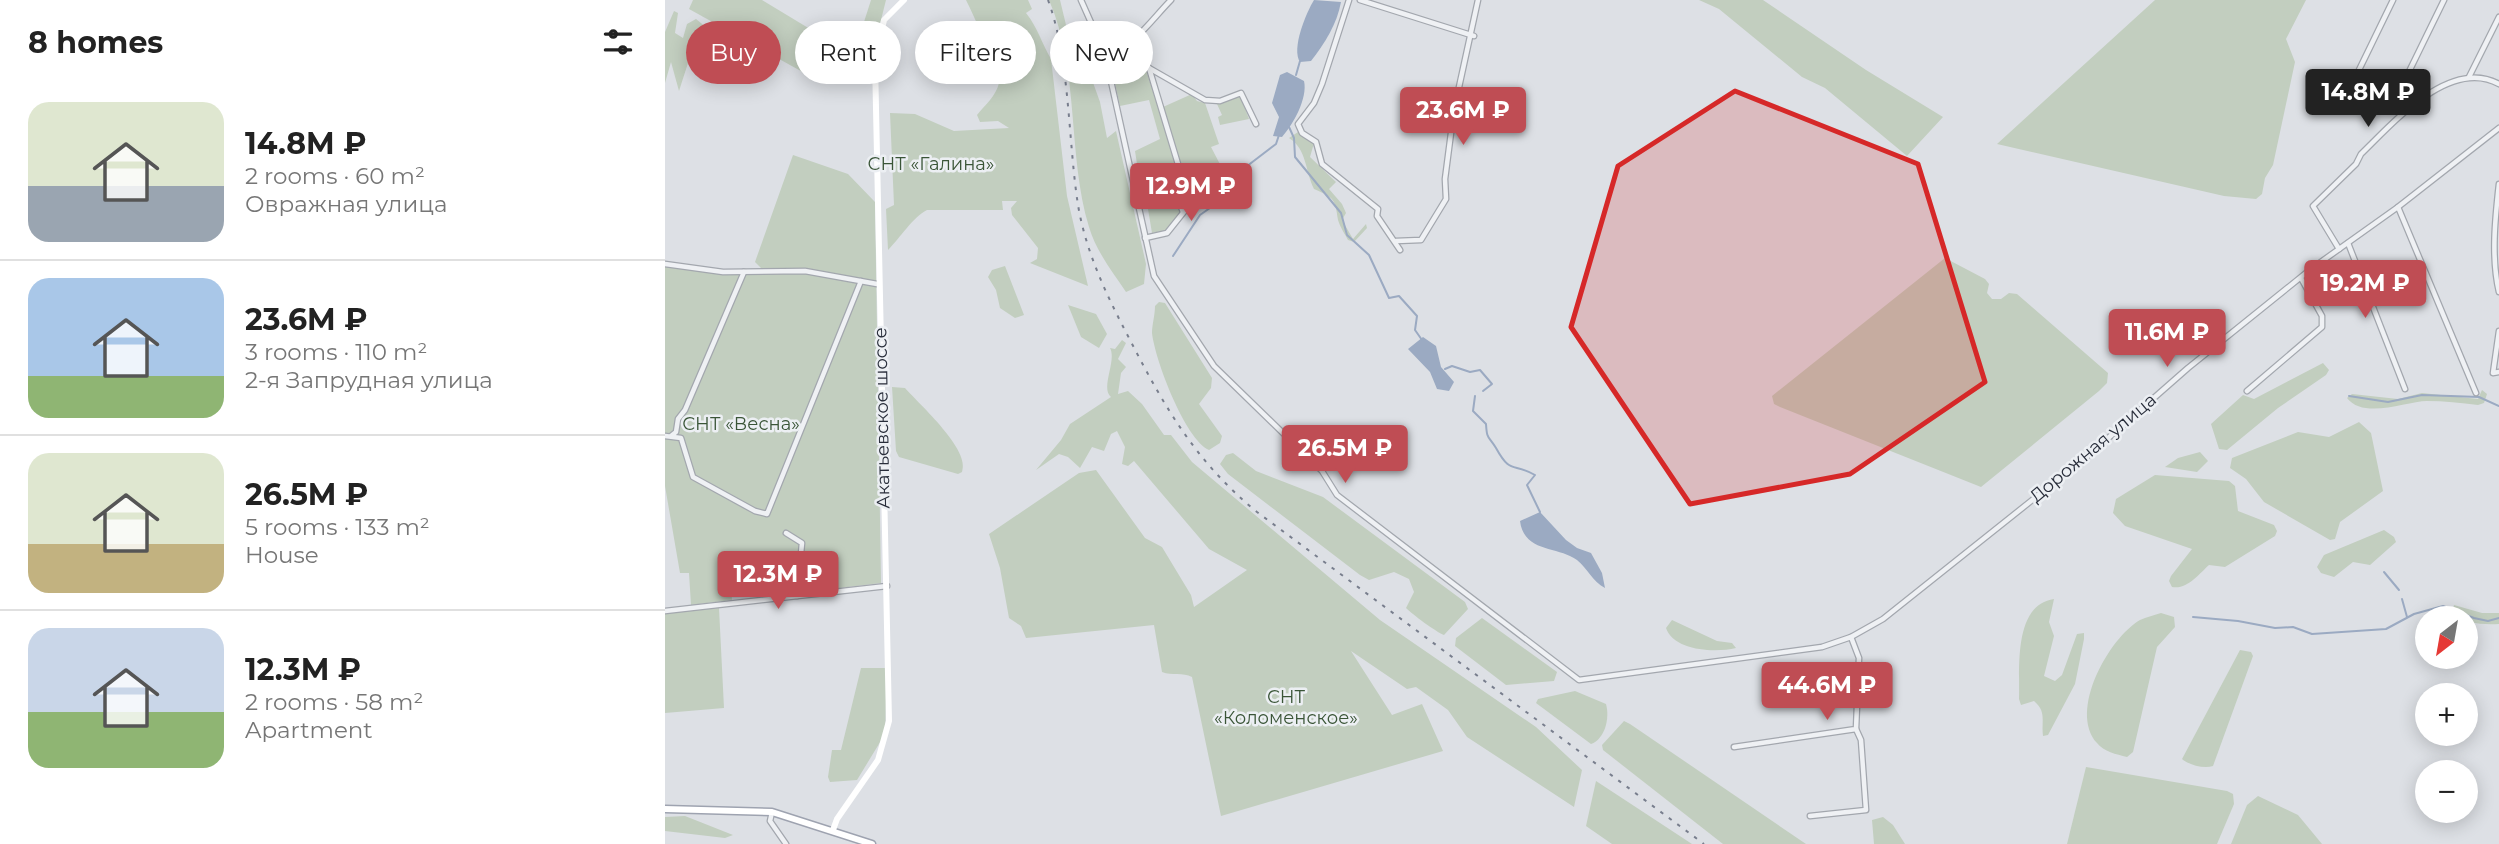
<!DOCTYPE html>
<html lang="en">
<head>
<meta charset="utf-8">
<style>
	:root { --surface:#fff; --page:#f2f2f2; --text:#222; --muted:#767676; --line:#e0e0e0; --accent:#bf4d54 }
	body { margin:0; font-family:Montserrat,sans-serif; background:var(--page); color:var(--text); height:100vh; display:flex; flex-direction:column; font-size:26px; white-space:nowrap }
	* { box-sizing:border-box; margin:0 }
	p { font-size:23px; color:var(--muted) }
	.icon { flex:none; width:38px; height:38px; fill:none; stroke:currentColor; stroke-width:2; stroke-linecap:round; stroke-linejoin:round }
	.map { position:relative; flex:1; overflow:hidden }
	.panel { display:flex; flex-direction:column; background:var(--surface); width:665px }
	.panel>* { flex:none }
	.guide { position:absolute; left:21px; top:21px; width:665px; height:63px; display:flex; gap:14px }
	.needle { width:46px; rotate:211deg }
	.controls { position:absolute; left:1750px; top:606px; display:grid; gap:14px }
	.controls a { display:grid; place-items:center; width:63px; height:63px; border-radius:50%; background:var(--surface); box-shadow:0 4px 18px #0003; font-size:35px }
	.price { position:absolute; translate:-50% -60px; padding:0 16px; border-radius:7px; background:var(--accent); color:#fff; font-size:23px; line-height:46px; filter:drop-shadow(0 2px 4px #0008) }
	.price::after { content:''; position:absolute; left:50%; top:42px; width:21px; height:16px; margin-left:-10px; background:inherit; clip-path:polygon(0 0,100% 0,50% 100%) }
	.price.active { background:#222; color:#fff }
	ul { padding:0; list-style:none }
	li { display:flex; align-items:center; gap:21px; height:175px; padding:0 28px }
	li+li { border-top:2px solid var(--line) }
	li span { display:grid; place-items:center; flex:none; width:196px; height:140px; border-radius:21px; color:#555 }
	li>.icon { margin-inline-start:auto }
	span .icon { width:84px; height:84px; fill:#fffc; stroke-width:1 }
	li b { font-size:30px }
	h2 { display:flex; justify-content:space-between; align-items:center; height:84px; padding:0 28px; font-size:30px }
	.pill { padding:0 24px; border-radius:32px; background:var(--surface); box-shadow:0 4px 18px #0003; font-size:24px; line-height:63px }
	.pill.active { background:var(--accent); color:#fff }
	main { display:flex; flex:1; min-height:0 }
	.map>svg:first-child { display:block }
	.green { fill:#c2cebf }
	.water { fill:#9baac2 }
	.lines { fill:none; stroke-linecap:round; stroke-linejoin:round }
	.stream { stroke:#9baac2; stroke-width:2 }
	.minor-casing { stroke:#a3a7ae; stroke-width:7 }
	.primary-casing { stroke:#9ea3b0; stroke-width:9 }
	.minor { stroke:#eff1f4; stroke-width:4.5 }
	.secondary { stroke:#fff; stroke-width:6 }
	.primary { stroke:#fff; stroke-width:6 }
	.rail { stroke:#787e8d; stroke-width:2; stroke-dasharray:3.5 7; stroke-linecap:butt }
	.marked { fill:#d62828; fill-opacity:0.2; stroke:#d62828; stroke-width:5; stroke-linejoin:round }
	.labels { text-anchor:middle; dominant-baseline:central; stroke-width:5; stroke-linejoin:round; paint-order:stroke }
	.park-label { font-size:18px; fill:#3a5537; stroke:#eceff3 }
	.street-label { font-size:18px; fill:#282d3a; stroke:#eceff3 }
</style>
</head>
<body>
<main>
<section class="panel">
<h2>8 homes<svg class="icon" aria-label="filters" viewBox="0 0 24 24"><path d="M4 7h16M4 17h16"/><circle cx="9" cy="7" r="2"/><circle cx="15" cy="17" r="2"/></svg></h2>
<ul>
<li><span style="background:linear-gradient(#dfe7d0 60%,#9aa5b1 0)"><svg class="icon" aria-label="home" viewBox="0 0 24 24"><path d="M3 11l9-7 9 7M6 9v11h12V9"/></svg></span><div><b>14.8M ₽</b><p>2 rooms · 60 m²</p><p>Овражная улица</p></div></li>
<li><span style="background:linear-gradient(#a9c7e8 70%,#8fb573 0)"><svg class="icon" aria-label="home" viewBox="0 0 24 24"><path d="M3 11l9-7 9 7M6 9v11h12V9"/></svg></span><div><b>23.6M ₽</b><p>3 rooms · 110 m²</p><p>2-я Запрудная улица</p></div></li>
<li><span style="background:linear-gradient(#dfe7d0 65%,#c2b280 0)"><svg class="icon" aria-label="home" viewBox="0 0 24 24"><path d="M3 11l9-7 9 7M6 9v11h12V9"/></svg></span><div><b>26.5M ₽</b><p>5 rooms · 133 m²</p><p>House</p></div></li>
<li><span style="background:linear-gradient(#c9d6e8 60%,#8fb573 0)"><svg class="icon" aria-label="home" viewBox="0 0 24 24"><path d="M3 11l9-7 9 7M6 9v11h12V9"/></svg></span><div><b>12.3M ₽</b><p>2 rooms · 58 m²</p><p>Apartment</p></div></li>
</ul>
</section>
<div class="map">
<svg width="1834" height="844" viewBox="0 0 1834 844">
	<rect width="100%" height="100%" fill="#dde0e5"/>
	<g class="green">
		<path d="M28,0H97L188,55L174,78L143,75L24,9Z"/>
		<path d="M206,0H221L207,56L191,47Z"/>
		<path d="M301,0H363L367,9L361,13C373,28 376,42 386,59L402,196L423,286L365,263L372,259L373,248L347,215L346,208L352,201H337L338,210H262C248,217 235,238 223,250L221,209L229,205L225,113L250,114L289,131L344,128L333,121L315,122L312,115C320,105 331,96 334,83C336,74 307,12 301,0Z"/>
		<path d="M384,0H395L413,75L417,79L426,77L435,102L442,138L451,131L481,264L479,284L461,292C447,271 431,251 424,227C402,154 415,71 384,0Z"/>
		<path d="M1034,0H1098L1201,70L1278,117L1242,156L1160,88L1137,77L1054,9Z"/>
		<path d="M1490,0H1641L1621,39L1630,62L1608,165L1600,178L1597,194L1591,199L1559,196L1332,144Z"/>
		<path d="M9,11L13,13L10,33L18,38L22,24L31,19L47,32L41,37L32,35L14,91L6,62L0,83V32Z"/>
		<path d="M474,57L481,70L514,172L515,178L507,184L517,212L502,230L487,233L481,197H477L470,151L495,139L484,100L455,106L446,65Z"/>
		<path d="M527,94L532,101L540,103L554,144L546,147L559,172L556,174L558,178L532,195L520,208L511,189L518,178L517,172L498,107Z"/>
		<path d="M575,95L584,119L555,125L553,117L557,115L552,104Z"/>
		<path d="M633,132L649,143L645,157L671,182L664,189L677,204L681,213L677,220L688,239L701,224L702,228L689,242L683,240C680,234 675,227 673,220C670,198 669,198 649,189C640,171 642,149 624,138Z"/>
		<path d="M128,155L183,174L210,202L216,583L108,596L103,552L64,554L67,600L26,605L24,573H15L0,486V264L58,272L98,270L90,262Z"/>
		<path d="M1280,258L1320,279L1324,284L1322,293L1327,299H1336L1344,293L1352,294L1443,373L1442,383L1434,391L1316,487L1115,407L1109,404L1107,396Z"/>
		<path d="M340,266L359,315L350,318L335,308L331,290L323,277L327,270Z"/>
		<path d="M494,302L500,303L547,378L546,388L534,404L557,436L555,443L544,450C520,439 490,360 487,333C487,325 490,315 490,306Z"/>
		<path d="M403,305L431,314L442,334L434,348L416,337Z"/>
		<path d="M457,340L461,343L453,359L461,367L456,373L453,394L463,391L477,404L499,435H506L527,462L715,620L871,727L917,770L909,807L802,737L783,710L751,687L742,689L686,651L727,715L757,704L778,751L556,816L527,677C518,672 507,676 497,672L489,625L361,638L356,626L344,618L335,568L324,534L414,473L431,470L480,538L497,547L526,595L529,607L582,570L544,549L469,461L463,466L457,464L460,447L452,431L446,434L439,451L427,447L415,468L403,457L394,454L371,470L396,440L405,424L446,397C435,388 452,361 445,348L450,349Z"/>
		<path d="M1658,363L1664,370L1661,375L1613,408L1562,450L1554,449L1546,424L1578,395L1589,399Z"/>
		<path d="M227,387L240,388C255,405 306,450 297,472L293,474L234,457L231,451Z"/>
		<path d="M1817,390L1822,394L1819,403L1813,405C1796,403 1779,401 1762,401C1742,401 1699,420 1682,398L1687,394L1733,399L1757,393L1813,399Z"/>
		<path d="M1694,422L1706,433L1718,491L1675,522L1670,539L1665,540L1599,502L1581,479L1565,468L1567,458L1633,432L1664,437Z"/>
		<path d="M1535,452L1543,461L1532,472L1500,467L1513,458Z"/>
		<path d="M568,453L591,471L658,497L800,602L803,609L779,635C771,632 747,614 741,608L749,592L744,579L729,572L704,580L695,575L563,474L555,464L561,455Z"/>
		<path d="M1490,475L1564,481L1570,486L1573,511L1609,525L1612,531L1610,536L1560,567L1544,565C1534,574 1522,590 1507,587L1504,581L1506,576L1527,549L1460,526L1448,513L1451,499Z"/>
		<path d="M1719,530L1729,537L1731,542L1705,565L1688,562L1669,577L1656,573L1652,567L1659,555Z"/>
		<path d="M1389,599L1384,622L1389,636L1379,676L1390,681L1397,675L1412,634L1419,633V639L1410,684L1383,735L1378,736C1376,721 1382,712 1369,701L1356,705L1354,699C1355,669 1348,605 1389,599Z"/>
		<path d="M1789,605L1817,613H1834V624C1815,625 1801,623 1787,613Z"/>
		<path d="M54,608L59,708L0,713V613Z"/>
		<path d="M1496,613L1509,617L1510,627L1492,647L1468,752L1462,757C1451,754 1439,752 1432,743C1403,711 1444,638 1475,620C1481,617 1490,615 1496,613Z"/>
		<path d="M817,618L892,672L889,681L841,685L790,646L791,638Z"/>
		<path d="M1007,620L1052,641L1067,643L1071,648C1050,653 1009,651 1001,628Z"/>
		<path d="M1575,650L1586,652L1588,656L1548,766C1539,769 1524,765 1517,759Z"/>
		<path d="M196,668H222L220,734L192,780L165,782L163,777L167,750H176Z"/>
		<path d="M910,691L941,704C945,718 940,739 926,744L871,703L873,699Z"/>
		<path d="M959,721L965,724L1141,844H1058L938,750L937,745Z"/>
		<path d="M1421,767L1562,791L1568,794L1569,804L1552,844H1402Z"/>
		<path d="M931,781L1027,844H947L921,826Z"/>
		<path d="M1593,796L1633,815L1657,844H1566L1582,805Z"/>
		<path d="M20,816L68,835L60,838L0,831V817Z"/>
		<path d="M1218,817L1228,825L1240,844H1209L1207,820Z"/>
	</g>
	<g class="water">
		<path d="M649,0L676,2C672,24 660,43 646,61L635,62C626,49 641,13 649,0Z"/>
		<path d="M622,72L639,81C643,98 628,125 617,137L608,136L614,117L607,103L615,75Z"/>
		<path d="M758,337L771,346L776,367L789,382L784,391L772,389L765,372L743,349Z"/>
		<path d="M875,512L901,540L912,548L926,553L937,573L940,588C927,581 923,569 912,560C893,546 859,553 855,521Z"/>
	</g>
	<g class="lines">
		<g class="stream">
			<path d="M631,75L635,61"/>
			<path d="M624,127L629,138L630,157L676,213L682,235L704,255L724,298L734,296L752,316L750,330L757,340"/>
			<path d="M563,188L573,173L611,144L614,135"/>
			<path d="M508,256L535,215L562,196L563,190"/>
			<path d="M780,369L787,366L805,372L815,370L827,384L818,391"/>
			<path d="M810,396L808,411L821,424C822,440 823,435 831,448C846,475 847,462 870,475L862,485L875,512"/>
			<path d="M1684,396L1723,402L1757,395L1814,397L1834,406"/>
			<path d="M1719,572L1734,590"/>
			<path d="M1737,599L1742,617"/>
			<path d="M1528,617L1573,621L1610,628L1628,627L1647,634L1721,629L1749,614L1778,606L1809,618L1823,621L1834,618"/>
		</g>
		<g class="minor-casing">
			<g id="minor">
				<path d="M416,0L440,54L489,276L549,366L657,471L672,495L914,680L1157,647L1186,637L1218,619L1425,454L1523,368L1646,269L1733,207L1834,128"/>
				<path d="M684,0L657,84L649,103L633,124L637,133L651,142L657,164L713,209L712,216L735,250"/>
				<path d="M695,0L809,36"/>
				<path d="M1728,0L1693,72L1740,111"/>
				<path d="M465,42L484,68L540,100L555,101L576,93L591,124"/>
				<path d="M440,54C467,50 487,19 506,0"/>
				<path d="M484,68L516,174L509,189L518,212"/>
				<path d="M1804,77L1834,17"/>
				<path d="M1736,107L1735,90L1779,0"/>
				<path d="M1834,184C1830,219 1826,258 1834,292"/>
				<path d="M1733,207L1811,393"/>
				<path d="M480,238L502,233L526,203L559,180"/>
				<path d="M731,241L756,240L781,199L780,179L789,110L813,0"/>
				<path d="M1683,243L1740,389"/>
				<path d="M1674,249L1648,206L1691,164L1696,154C1728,123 1785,57 1834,84"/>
				<path d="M0,264L58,272L140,271L212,284"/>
				<path d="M1834,331L1828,373L1834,372"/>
				<path d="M1582,391L1657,327V316L1636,278"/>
				<path d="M0,436L16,438L28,477L90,511L102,514L196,281"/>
				<path d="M6,436L11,432L13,419L20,410L79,272"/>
				<path d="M121,533L137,543L132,596"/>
				<path d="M0,611L222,586"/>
				<path d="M1069,747L1191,729L1194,658L1186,637"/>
				<path d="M107,812L105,821L121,844"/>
				<path d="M1145,816L1201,810L1196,740L1191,729"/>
			</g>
		</g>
		<g class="primary-casing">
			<path id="primary" d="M0,809L107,812L207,844"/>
		</g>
		<use href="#minor" class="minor"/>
		<path class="secondary" d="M168,830L172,819L213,760L224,721L210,61L219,20L239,0"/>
		<use href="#primary" class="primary"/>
		<path class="rail" d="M383,0C405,59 403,141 413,205C421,253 442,296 464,338C500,408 531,462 592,512L1039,844"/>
	</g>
	<path class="marked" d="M1070,91L1253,164L1320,382L1185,474L1025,504L906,327L953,166Z"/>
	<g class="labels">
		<g class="park-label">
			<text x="266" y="164">СНТ «Галина»</text>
			<text x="76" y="424">СНТ «Весна»</text>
			<text x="621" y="697">СНТ<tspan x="621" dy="21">«Коломенское»</tspan></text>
		</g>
		<g class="street-label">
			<text transform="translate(217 418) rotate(-91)">Акатьевское шоссе</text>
			<text transform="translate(1428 448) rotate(-40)">Дорожная улица</text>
		</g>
	</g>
</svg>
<div class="controls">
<a><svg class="needle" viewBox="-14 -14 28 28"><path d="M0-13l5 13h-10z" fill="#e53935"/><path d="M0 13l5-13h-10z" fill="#767676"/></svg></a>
<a>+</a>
<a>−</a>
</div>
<b class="price active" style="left:1703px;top:129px">14.8M ₽</b>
<b class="price" style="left:798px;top:147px">23.6M ₽</b>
<b class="price" style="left:526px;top:223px">12.9M ₽</b>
<b class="price" style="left:1700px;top:320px">19.2M ₽</b>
<b class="price" style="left:1502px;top:369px">11.6M ₽</b>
<b class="price" style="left:680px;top:485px">26.5M ₽</b>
<b class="price" style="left:113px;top:611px">12.3M ₽</b>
<b class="price" style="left:1162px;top:722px">44.6M ₽</b>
<div class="guide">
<a class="pill active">Buy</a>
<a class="pill">Rent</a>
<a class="pill">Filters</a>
<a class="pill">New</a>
</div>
</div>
</main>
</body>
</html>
